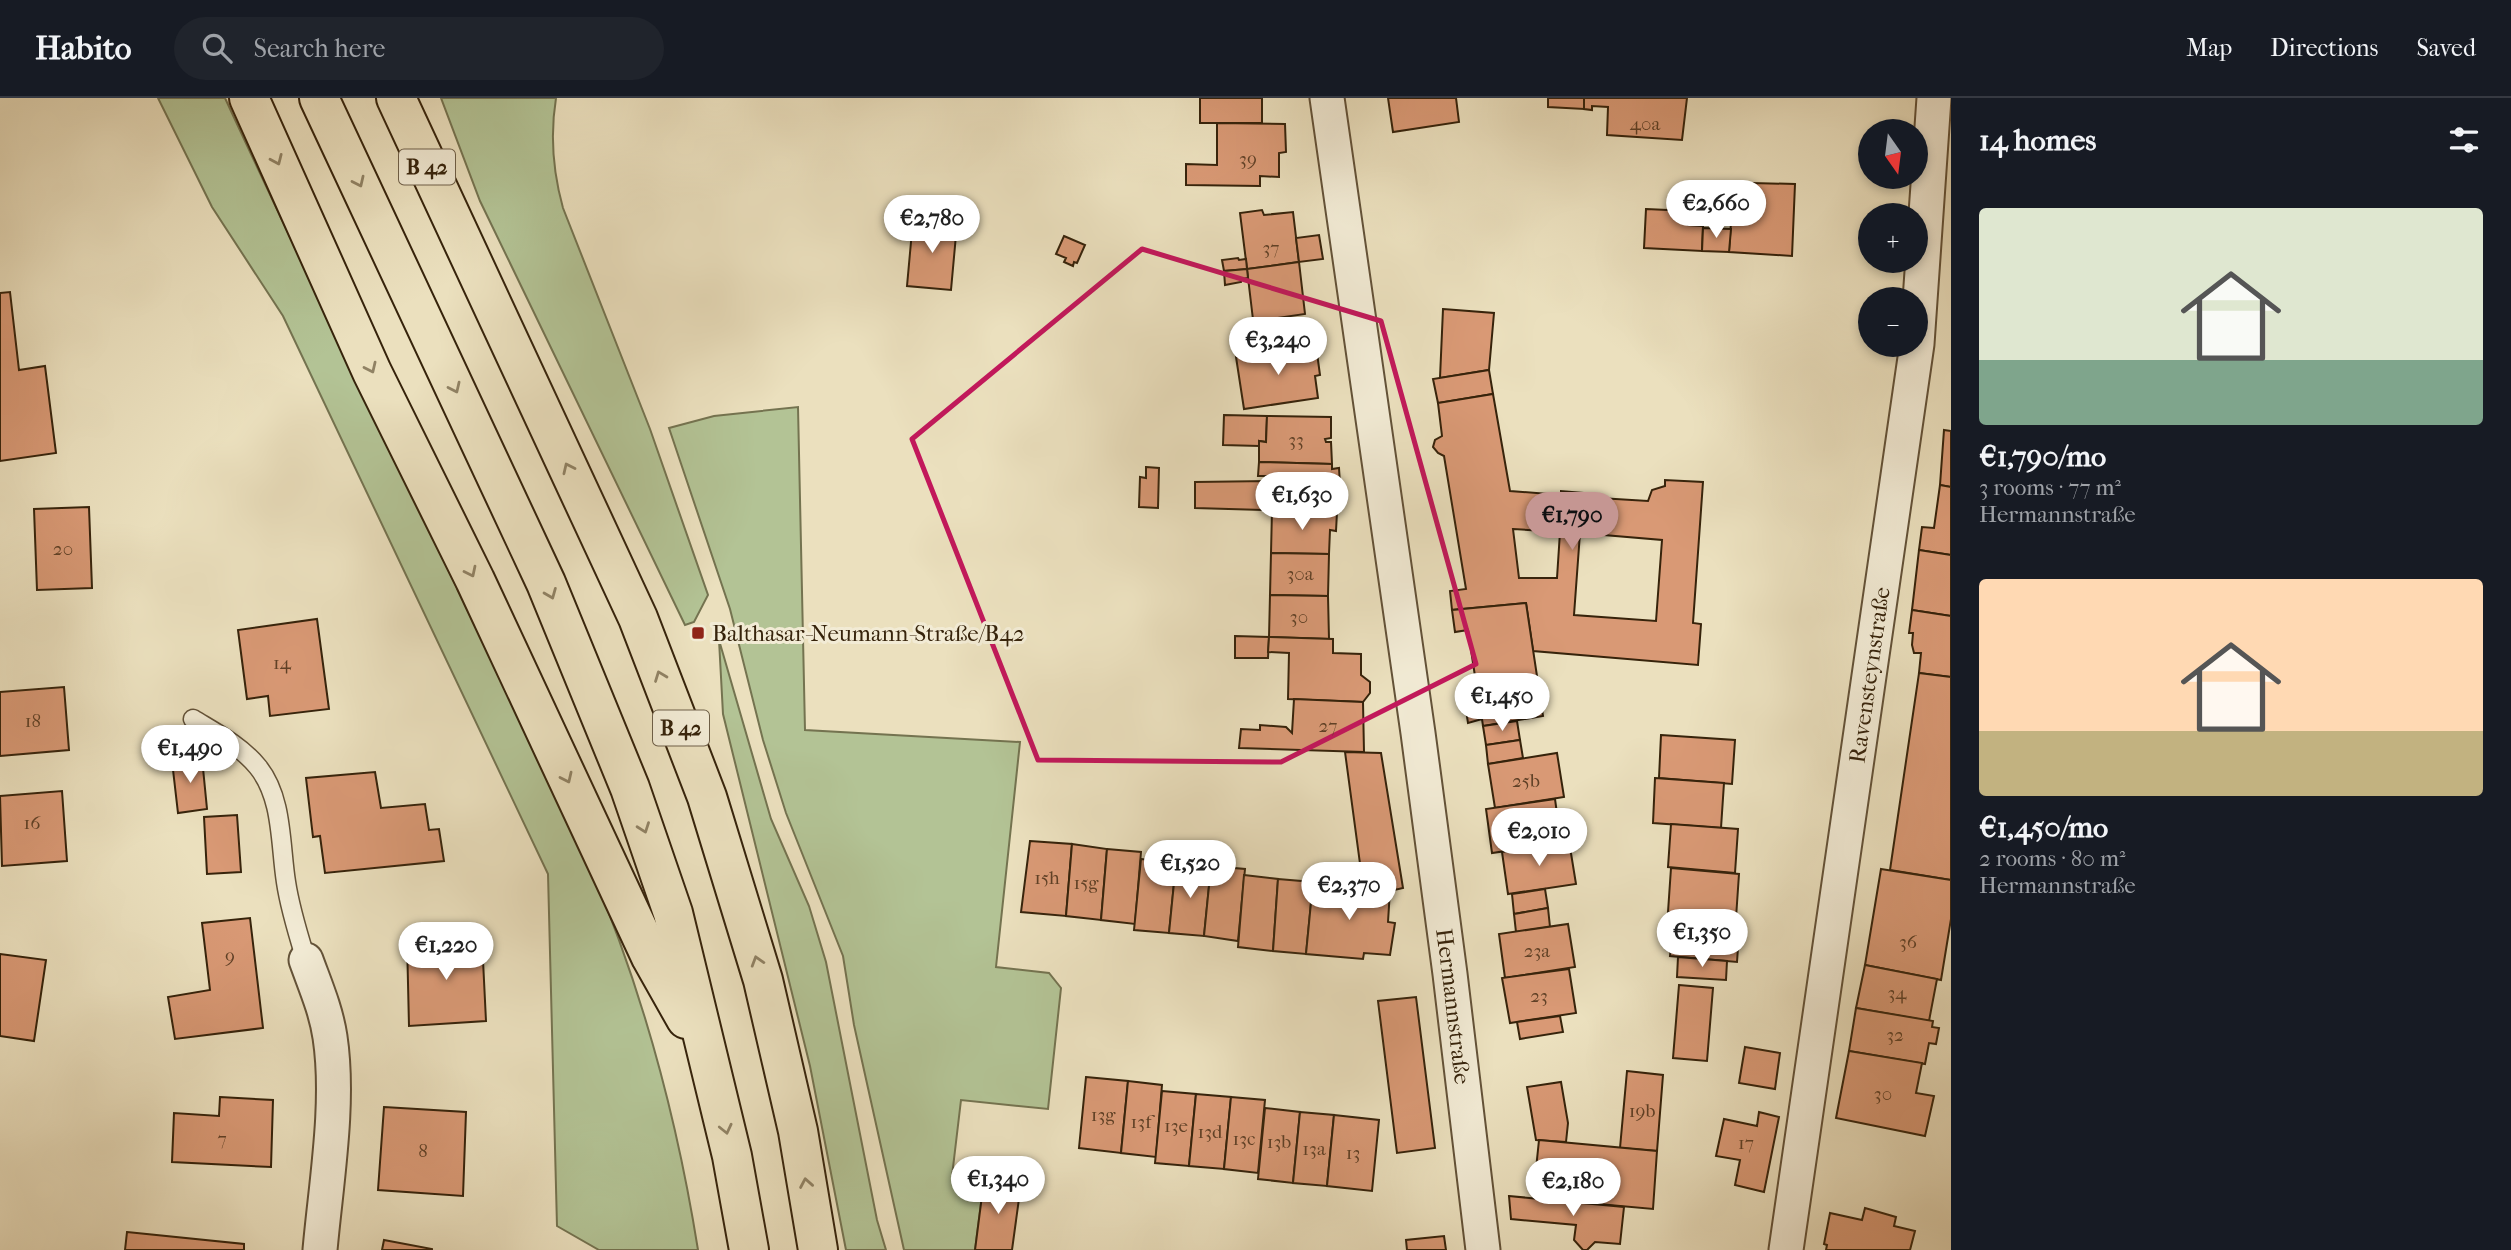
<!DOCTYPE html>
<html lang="en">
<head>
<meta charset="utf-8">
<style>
	:root { --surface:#171b24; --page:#20242c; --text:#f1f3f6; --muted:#9ea1a6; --line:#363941; --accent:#c59692 }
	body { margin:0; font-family:"IM FELL French Canon",serif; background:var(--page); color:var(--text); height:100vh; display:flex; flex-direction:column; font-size:26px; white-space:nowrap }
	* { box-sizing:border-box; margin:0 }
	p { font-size:23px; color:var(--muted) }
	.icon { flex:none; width:38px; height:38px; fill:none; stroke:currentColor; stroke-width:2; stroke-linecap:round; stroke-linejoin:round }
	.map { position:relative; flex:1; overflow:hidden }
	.panel { display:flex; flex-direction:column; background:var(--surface); width:560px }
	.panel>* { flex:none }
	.needle { width:46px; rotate:166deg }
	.controls { position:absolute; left:1858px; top:21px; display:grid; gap:14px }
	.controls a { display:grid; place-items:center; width:70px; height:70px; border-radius:50%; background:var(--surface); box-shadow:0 4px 10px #0003; font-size:35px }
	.price { position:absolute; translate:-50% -60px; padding:0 16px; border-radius:24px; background:#fff; color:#222; font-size:23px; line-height:46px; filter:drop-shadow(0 2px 4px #0008) }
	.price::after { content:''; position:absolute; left:50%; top:42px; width:21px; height:16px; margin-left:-10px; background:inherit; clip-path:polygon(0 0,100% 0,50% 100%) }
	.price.selected { background:var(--accent); color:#111 }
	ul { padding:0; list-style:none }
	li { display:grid; align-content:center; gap:14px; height:371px; padding:0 28px }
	li span { display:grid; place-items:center; height:217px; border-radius:7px; color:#555 }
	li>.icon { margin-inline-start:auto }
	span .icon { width:126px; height:126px; fill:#fffc; stroke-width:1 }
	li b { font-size:30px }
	h2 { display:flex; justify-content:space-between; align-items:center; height:84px; padding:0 28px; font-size:30px }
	header { display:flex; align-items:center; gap:42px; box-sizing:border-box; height:98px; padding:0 35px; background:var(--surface); border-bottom:2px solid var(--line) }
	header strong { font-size:33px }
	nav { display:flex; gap:38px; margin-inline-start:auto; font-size:24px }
	.search { width:490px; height:63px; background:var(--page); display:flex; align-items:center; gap:18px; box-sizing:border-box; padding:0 24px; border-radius:38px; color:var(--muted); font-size:26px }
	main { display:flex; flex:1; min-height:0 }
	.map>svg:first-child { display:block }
	.green { fill:#b3c395; stroke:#747350; stroke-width:2 }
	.building { fill:#d99975; stroke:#36230b; stroke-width:2; fill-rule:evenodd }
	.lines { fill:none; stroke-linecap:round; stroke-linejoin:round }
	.lane-casing { stroke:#635238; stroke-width:21 }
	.street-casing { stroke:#635238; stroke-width:37 }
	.highway-casing { stroke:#36230b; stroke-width:42 }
	.lane { stroke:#f2ebd5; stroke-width:18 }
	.street { stroke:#f2ebd5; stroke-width:33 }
	.highway { stroke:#ebe0be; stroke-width:38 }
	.oneway { stroke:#908264 }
	.marked { fill:none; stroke:#c2185b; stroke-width:5; stroke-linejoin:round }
	.poi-dot { fill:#8f2418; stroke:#f2ebd5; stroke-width:2.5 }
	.labels { text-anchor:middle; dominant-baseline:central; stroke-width:6; stroke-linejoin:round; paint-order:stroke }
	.number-label { font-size:19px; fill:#5f4026 }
	.shield { fill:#f2ebd5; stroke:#6e5f48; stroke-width:2 }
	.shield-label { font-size:21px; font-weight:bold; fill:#36230b }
	.poi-label { font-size:23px; fill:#36230b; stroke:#f2ebd5; text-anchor:start }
	.street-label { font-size:23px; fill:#36230b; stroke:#f2ebd5 }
</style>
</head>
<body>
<header>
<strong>Habito</strong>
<div class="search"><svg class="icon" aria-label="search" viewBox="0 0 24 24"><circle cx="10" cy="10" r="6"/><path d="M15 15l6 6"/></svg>Search here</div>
<nav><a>Map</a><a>Directions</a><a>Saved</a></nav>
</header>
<main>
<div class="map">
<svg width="1951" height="1152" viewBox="0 0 1951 1152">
	<rect width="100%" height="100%" fill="#ebe0be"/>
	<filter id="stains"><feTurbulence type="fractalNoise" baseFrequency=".00286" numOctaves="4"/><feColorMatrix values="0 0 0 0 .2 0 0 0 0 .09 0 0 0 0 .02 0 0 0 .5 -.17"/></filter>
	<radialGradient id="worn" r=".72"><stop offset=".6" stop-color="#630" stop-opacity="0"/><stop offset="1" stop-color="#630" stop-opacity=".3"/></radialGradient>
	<g class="green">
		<path d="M158,0H225C304,171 386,341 467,511C508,596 551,680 589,766C642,890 677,1020 698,1152H599L557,1128L548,776L283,218L212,109Z"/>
		<path d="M441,0H556C550,37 553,74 563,110L650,331L708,497L694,524L685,527L480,103Z"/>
		<path d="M798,309L805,632L1020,644L996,869L1049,875L1061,890L1048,1011L961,1002L952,1078L984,1082L975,1152H904L854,927L843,858L786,715L763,642L730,511L669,330L714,318Z"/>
		<path d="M719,542L771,721L809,808L826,864L877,1122L886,1152H846L810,968L723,616Z"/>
	</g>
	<g class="building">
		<rect x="1200" y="0" width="62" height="25"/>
		<path d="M1388,0H1456L1459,24L1393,34Z"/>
		<path d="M1548,0H1584V11L1548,9Z"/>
		<path d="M1584,0H1687L1682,42L1607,37L1608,9L1592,8V12L1584,11Z"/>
		<path d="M1217,25L1285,26L1286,54L1279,55V79L1260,78V88L1186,87V66L1217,67Z"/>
		<path d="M1751,85L1795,86L1792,158L1729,154L1731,124L1726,123L1727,97L1751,98Z"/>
		<path d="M1646,111L1689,113L1688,127L1703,128L1702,153L1644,150Z"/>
		<path d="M1262,112L1264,117L1293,114L1299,164L1247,171L1240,115Z"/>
		<path d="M913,122L957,126L951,192L907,188Z"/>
		<path d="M1703,130L1731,131L1729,154L1702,153Z"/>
		<path d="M1319,137L1323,161L1299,164L1296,140Z"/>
		<path d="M1064,138L1085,147L1077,165L1074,164L1073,168L1064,164L1066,160L1056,156Z"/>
		<path d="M1238,160L1239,162L1246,161L1247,171L1224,173L1222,162Z"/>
		<path d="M1299,164L1305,216L1277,220L1278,227L1254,230L1247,171Z"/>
		<path d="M1247,171L1248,180L1241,181V184L1225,187L1224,173Z"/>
		<path d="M10,194L19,272L45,268L56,355L0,363V195Z"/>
		<path d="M1443,211L1494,215L1489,272L1440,280Z"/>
		<path d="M1309,248L1311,256L1317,255L1320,277L1315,278L1318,300L1244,311L1236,259Z"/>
		<path d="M1489,272L1493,296L1438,305L1433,281Z"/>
		<path d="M1493,296L1510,393L1561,397V393L1583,395V399L1648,403L1652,392L1665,388V382L1703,384L1693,525L1701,526L1698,567L1533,553L1526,505L1452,512L1450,493L1466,491L1444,358L1438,355L1433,349L1435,342L1442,338L1438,305ZM1513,431L1560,434L1557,480H1519ZM1580,435L1662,442L1656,523L1574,517Z"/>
		<path d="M1224,317L1267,318L1266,344L1259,343V348L1223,347Z"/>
		<path d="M1267,318L1331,319V340L1325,341L1326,344H1331L1332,366L1259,364V343L1266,344Z"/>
		<path d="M1944,332L1951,333V389L1940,387Z"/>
		<path d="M1259,364L1332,366V371L1339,370L1340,386L1334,387L1335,414L1195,410V384L1269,383L1270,388H1277L1278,381L1270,378H1258Z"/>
		<path d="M1146,369L1159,370L1158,410L1139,409L1140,379L1146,380Z"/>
		<path d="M1940,387L1951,389V457L1919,452L1922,429L1934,430Z"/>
		<path d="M89,409L92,490L37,492L34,411Z"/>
		<path d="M1272,412L1337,414L1336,433L1330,432L1329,456L1271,455Z"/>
		<path d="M1919,452L1951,457V518L1912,512Z"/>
		<path d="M1271,455L1329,456L1328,498L1270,497Z"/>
		<path d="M1270,497L1328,498L1329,541L1269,539Z"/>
		<path d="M1526,505L1543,618L1483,628L1482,621L1468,625L1464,600L1478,598L1468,532L1455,534L1452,512Z"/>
		<path d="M1912,512L1951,518V579L1919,575L1921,555H1914L1912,547L1913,535H1909Z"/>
		<path d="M317,521L329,611L270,618L268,598L247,601L238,532Z"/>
		<path d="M1235,538L1269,539L1268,560H1235Z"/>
		<path d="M1269,539L1333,541V555L1361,556V577L1370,584V595L1363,604L1288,601L1289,555L1268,554Z"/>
		<path d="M1919,575L1951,579V782L1890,772Z"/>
		<path d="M64,589L69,652L0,658V594Z"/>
		<path d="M1294,601L1363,604L1364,654L1239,650L1241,631L1260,632V627L1286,629L1292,635Z"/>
		<path d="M1517,623L1520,642L1486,647L1483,628Z"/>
		<path d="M1661,637L1735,642L1732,686L1659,680Z"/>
		<path d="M1520,642L1523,660L1488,666L1486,647Z"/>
		<path d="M1345,654L1381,655L1403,790L1390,793L1363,788Z"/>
		<path d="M1557,655L1564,699L1495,710L1488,666Z"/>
		<path d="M202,660L207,711L178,715L172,663Z"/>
		<path d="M375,674L381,710L425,706L429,732L439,731L444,763L325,775L320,738L313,739L306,680Z"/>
		<path d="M1655,680L1724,685L1721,730L1653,725Z"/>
		<path d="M62,693L67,763L2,768L0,698Z"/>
		<path d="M1555,701L1561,745L1492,755L1486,711Z"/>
		<path d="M237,717L241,774L207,776L204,719Z"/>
		<path d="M1671,726L1738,731L1735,775L1668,769Z"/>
		<path d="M1030,743L1072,746L1066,818L1021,814Z"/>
		<path d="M1569,743L1576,786L1508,796L1502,754Z"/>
		<path d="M1072,746L1107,751L1101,822L1066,818Z"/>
		<path d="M1107,751L1141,754L1135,826L1101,822Z"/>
		<path d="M1141,761L1176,765L1169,835L1134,832Z"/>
		<path d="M1176,765L1211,768L1204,838L1169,835Z"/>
		<path d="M1211,768L1245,771L1238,843L1204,838Z"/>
		<path d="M1671,770L1739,776L1736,820L1668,814Z"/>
		<path d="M1881,771L1951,782V821L1941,882L1865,867Z"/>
		<path d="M1244,777L1278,781L1273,853L1238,849Z"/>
		<path d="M1278,781L1313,784L1306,856L1273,853Z"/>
		<path d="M1313,784L1390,792L1388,824L1395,825L1390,857L1364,855L1363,861L1306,856Z"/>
		<path d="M1545,791L1548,810L1514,816L1512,796Z"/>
		<path d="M1548,810L1550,829L1516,834L1514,816Z"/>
		<path d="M1674,814L1740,820L1737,864L1670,858Z"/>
		<path d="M250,820L263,930L175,941L168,899L210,892L202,825Z"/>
		<path d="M1568,826L1575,869L1505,880L1499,836Z"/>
		<path d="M407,842H482L486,923L409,928Z"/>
		<path d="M0,856L46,862L34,943L0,938Z"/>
		<path d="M1678,859L1727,863L1726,882L1677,879Z"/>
		<path d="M1865,867L1937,881L1929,923L1856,910Z"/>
		<path d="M1569,871L1576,915L1510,925L1502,880Z"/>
		<path d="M1679,887L1713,890L1707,963L1673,960Z"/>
		<path d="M1416,899L1435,1050L1397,1055L1378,903Z"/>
		<path d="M1856,910L1933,923L1932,929L1939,930L1936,946L1929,945L1925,966L1849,953Z"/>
		<path d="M1560,918L1563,934L1520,941L1517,924Z"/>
		<path d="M1745,949L1780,955L1775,991L1739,985Z"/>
		<path d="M1849,953L1922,965L1916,995L1934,998L1925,1038L1836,1020Z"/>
		<path d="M1627,973L1663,977L1657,1053L1620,1050Z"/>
		<path d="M1086,979L1128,983L1121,1055L1079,1050Z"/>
		<path d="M1128,983L1162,987L1156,1059L1121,1055Z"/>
		<path d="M1561,984L1568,1025L1566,1044L1536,1042L1527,989Z"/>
		<path d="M1162,993L1196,996L1189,1068L1155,1065Z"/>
		<path d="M1196,996L1231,999L1224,1071L1189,1068Z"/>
		<path d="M220,999L273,1002L271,1069L172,1064L174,1015L219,1018Z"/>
		<path d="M1231,999L1265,1002L1258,1075L1224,1071Z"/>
		<path d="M384,1009L466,1014L463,1098L378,1092Z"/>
		<path d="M1265,1010L1300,1014L1293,1085L1258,1081Z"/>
		<path d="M1300,1014L1334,1017L1327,1088L1293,1085Z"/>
		<path d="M1759,1014L1779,1019L1764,1094L1735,1087L1740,1062L1716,1058L1724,1021L1757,1028Z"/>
		<path d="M1334,1017L1379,1022L1372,1093L1327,1088Z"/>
		<path d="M1539,1042L1657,1053L1653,1111L1533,1100Z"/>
		<path d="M984,1082L1021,1086L1012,1152H975Z"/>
		<path d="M1509,1098L1624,1109L1620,1146L1595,1144L1587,1152H1583L1574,1142L1576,1127L1511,1121Z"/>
		<path d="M1865,1110L1896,1119L1894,1128L1915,1133L1910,1152H1826L1827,1147L1824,1146L1830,1115L1862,1122Z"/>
		<path d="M127,1134L244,1146V1152H125Z"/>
		<path d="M1444,1138L1446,1152H1407L1406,1142Z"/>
		<path d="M384,1142L432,1151V1152H382Z"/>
	</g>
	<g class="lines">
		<g class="lane-casing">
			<path id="lane" d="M193,621C216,635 241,648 258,669C283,700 280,746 286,784C290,811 298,836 306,862"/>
		</g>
		<g class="street-casing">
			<g id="street">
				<path id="s1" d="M1327,0L1418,635L1450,876L1483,1152"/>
				<path d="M306,862C315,887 326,912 330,939C340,1005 326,1085 320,1152"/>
				<path id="s2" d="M1786,1152L1917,246L1934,0"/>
			</g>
		</g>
		<g class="highway-casing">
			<g id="highway">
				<path d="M249,0L372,274L475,482L651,859L686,921"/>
				<path d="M319,0L546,485L630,690L673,815L732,1058L749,1152"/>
				<path d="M396,0L638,520L707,699L763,882L798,1033L818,1152"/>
			</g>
		</g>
		<use href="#lane" class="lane"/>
		<use href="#street" class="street"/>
		<use href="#highway" class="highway"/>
	</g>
	<defs><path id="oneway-chevron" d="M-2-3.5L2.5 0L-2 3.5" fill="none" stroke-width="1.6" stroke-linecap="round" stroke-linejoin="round" transform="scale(1.75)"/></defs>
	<g class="oneway">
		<use href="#oneway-chevron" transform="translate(277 62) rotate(66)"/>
		<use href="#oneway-chevron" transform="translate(359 84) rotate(65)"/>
		<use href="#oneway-chevron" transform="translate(371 270) rotate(65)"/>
		<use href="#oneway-chevron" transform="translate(455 290) rotate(65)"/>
		<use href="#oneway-chevron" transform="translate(568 370) rotate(-115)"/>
		<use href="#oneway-chevron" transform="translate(471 474) rotate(64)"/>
		<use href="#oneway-chevron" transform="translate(551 496) rotate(68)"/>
		<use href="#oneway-chevron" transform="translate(660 578) rotate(-111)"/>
		<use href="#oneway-chevron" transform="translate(567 680) rotate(65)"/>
		<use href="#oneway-chevron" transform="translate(644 730) rotate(70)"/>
		<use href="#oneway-chevron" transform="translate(757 863) rotate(-107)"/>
		<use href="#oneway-chevron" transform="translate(726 1031) rotate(77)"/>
		<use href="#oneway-chevron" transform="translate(806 1085) rotate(-100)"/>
	</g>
	<path class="marked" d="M1142,151L1381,223L1476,566L1281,664L1038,662L912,341Z"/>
	<rect class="poi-dot" x="691" y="528" width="14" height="14" rx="3.5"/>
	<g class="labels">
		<g class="number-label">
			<text x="1645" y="26">40a</text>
			<text x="1248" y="61">39</text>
			<text x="1271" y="150">37</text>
			<text x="1296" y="342">33</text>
			<text x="63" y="451">20</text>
			<text x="1300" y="476">30a</text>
			<text x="1299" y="519">30</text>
			<text x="282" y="565">14</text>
			<text x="33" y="623">18</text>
			<text x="1328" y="628">27</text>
			<text x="1526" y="683">25b</text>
			<text x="32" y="725">16</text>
			<text x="1047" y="780">15h</text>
			<text x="1086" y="785">15g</text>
			<text x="1908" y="844">36</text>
			<text x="1537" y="853">23a</text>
			<text x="230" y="858">9</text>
			<text x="1897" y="895">34</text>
			<text x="1539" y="898">23</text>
			<text x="1895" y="937">32</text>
			<text x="1883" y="996">30</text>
			<text x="1642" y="1013">19b</text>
			<text x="1103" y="1017">13g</text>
			<text x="1141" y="1024">13f</text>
			<text x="1176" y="1028">13e</text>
			<text x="1210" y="1034">13d</text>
			<text x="222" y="1041">7</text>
			<text x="1244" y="1041">13c</text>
			<text x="1279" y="1044">13b</text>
			<text x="1746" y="1045">17</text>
			<text x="1314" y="1051">13a</text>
			<text x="423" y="1053">8</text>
			<text x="1353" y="1055">13</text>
		</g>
		<g class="shield">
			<rect x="399" y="51.5" width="56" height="35" rx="5"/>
			<rect x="653" y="612.5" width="56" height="35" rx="5"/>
		</g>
		<g class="shield-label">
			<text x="427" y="69">B 42</text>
			<text x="681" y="630">B 42</text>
		</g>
		<g class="poi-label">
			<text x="712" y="535">Balthasar-Neumann-Straße/B42</text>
		</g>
		<g class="street-label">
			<text stroke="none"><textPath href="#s2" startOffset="581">Ravensteynstraße</textPath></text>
			<text stroke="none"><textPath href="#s1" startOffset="917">Hermannstraße</textPath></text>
		</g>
	</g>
	<rect width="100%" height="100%" filter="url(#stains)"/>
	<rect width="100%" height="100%" fill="url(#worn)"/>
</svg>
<div class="controls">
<a><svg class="needle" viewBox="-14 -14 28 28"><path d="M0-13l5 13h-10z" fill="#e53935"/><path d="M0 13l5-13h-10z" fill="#9ea1a6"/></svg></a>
<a>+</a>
<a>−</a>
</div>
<b class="price" style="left:1716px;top:142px">€2,660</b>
<b class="price" style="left:932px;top:157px">€2,780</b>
<b class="price" style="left:1278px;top:279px">€3,240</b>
<b class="price" style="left:1302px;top:434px">€1,630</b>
<b class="price selected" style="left:1572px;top:454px">€1,790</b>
<b class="price" style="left:1502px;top:635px">€1,450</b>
<b class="price" style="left:190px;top:687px">€1,490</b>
<b class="price" style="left:1539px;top:770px">€2,010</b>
<b class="price" style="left:1190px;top:802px">€1,520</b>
<b class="price" style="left:1349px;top:824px">€2,370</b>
<b class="price" style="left:1702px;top:871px">€1,350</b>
<b class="price" style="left:446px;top:884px">€1,220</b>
<b class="price" style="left:998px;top:1118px">€1,340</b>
<b class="price" style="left:1573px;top:1120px">€2,180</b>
</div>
<section class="panel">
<h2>14 homes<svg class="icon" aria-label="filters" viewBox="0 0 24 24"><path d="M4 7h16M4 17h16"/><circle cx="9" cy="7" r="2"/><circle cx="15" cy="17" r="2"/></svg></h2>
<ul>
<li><span style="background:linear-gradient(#dfe7d0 70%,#7fa58c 0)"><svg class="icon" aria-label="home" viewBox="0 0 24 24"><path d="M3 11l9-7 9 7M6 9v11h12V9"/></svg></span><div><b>€1,790/mo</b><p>3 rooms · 77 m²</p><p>Hermannstraße</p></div></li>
<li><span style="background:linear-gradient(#ffd9b3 70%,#c2b280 0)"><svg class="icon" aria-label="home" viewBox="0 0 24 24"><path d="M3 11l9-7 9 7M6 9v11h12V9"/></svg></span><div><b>€1,450/mo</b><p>2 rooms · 80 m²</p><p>Hermannstraße</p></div></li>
</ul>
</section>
</main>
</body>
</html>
